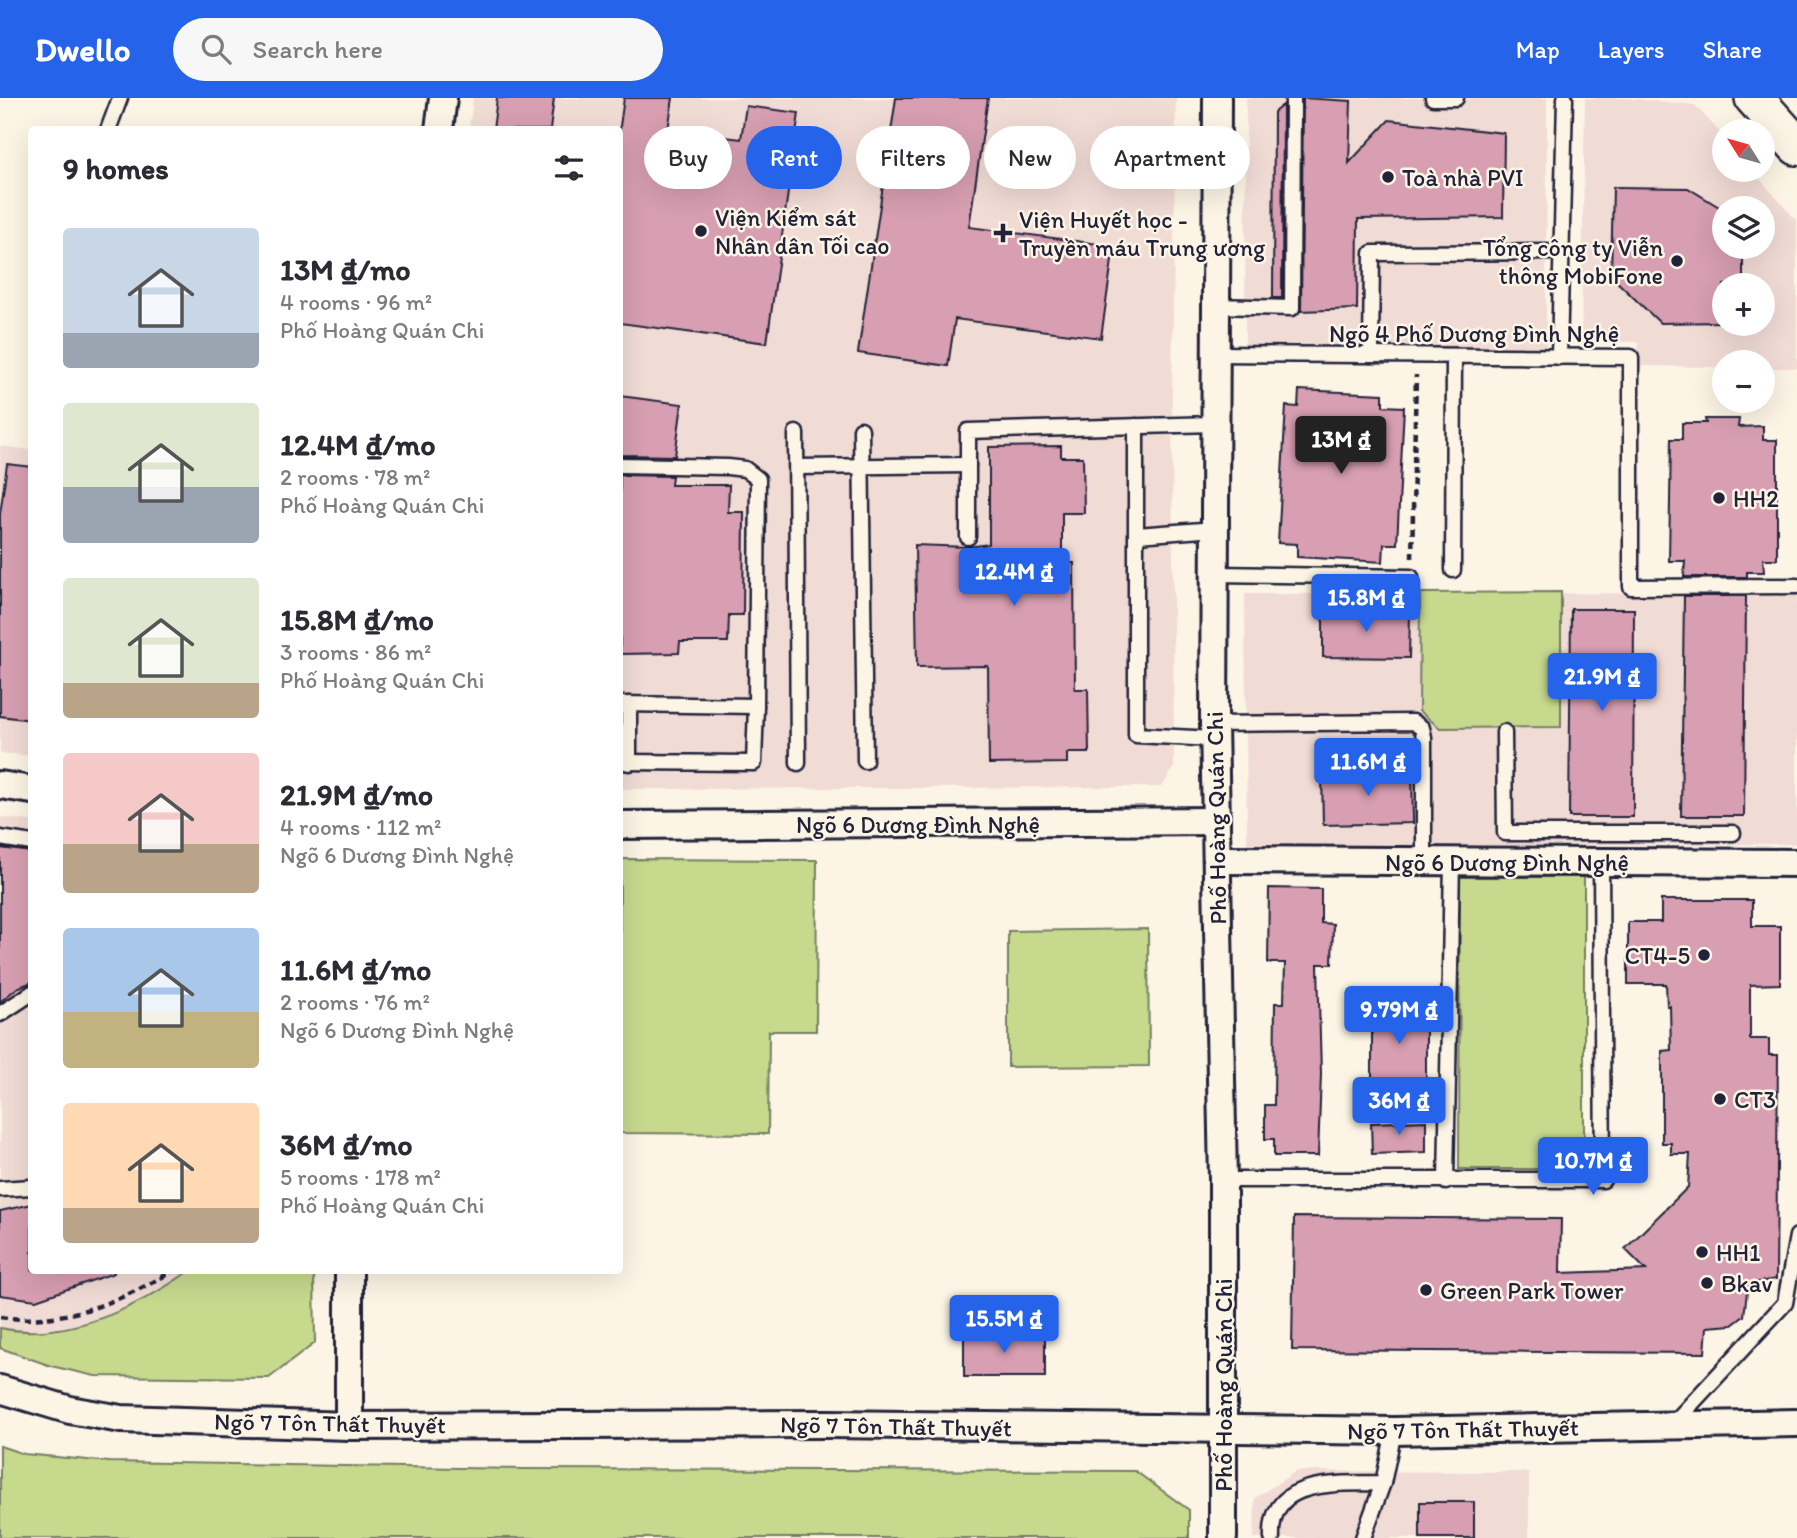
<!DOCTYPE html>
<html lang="en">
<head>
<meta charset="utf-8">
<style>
	:root { --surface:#fff; --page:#f7f7f7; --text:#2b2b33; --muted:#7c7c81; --accent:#2563eb }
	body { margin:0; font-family:Itim,sans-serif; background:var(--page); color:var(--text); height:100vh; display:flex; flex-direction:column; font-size:26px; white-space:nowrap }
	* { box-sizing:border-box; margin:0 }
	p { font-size:23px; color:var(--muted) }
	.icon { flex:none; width:38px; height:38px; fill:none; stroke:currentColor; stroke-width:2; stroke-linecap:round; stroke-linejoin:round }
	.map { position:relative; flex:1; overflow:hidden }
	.sheet { position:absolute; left:28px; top:28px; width:595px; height:1148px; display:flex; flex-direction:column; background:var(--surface); border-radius:7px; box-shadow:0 7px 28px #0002 }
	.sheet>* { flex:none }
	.hud { position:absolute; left:644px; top:28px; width:665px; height:63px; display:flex; gap:14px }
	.needle { width:46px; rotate:307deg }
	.controls { position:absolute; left:1712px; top:21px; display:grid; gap:14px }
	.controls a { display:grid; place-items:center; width:63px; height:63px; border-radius:50%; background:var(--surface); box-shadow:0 7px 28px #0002; font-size:35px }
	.price { position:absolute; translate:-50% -60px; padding:0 16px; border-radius:7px; background:var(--accent); color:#fff; font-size:23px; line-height:46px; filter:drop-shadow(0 2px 4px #0008) }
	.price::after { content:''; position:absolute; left:50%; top:42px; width:21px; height:16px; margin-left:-10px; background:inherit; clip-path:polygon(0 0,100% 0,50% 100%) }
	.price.current { background:#222; color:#fff }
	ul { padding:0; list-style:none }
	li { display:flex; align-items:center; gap:21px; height:175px; padding:0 35px }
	li span { display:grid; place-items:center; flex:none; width:196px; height:140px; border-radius:7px; color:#555 }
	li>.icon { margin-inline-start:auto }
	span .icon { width:84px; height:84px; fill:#fffc; stroke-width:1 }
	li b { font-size:30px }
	h2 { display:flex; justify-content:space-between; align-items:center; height:84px; padding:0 35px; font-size:30px }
	.chip { padding:0 24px; border-radius:32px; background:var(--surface); box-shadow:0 7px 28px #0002; font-size:24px; line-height:63px }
	.chip.current { background:var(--accent); color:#fff }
	header { display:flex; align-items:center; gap:42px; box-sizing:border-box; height:98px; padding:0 35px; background:var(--accent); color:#fff }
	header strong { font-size:33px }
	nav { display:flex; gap:38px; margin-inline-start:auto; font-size:24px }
	.search { width:490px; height:63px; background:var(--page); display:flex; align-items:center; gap:18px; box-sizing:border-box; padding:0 24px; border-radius:38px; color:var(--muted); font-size:26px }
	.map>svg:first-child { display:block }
	.built { fill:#f1dbd5; fill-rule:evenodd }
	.green { fill:#c6d98d; stroke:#747e64; stroke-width:2 }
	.building { fill:#d79fb1; stroke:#22223b; stroke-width:2 }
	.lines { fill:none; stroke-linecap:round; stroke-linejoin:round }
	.service-casing { stroke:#22223b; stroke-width:19 }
	.minor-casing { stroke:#22223b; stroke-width:32 }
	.secondary-casing { stroke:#22223b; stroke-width:42 }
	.path { stroke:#22223b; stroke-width:4.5; stroke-dasharray:7 5; stroke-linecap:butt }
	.service { stroke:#fcf5e5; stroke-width:14 }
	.minor { stroke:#fcf5e5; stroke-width:26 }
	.secondary { stroke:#fcf5e5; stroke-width:37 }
	.poi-dot { fill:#22223b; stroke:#fcf5e5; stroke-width:2.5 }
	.labels { text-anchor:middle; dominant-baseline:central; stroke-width:5; stroke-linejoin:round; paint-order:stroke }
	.poi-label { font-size:24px; fill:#22223b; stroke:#fcf5e5; text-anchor:start }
	.street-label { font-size:24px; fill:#22223b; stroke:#fcf5e5 }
</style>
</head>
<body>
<header>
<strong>Dwello</strong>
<div class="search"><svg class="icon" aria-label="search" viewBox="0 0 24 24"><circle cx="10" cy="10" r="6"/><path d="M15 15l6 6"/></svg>Search here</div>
<nav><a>Map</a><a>Layers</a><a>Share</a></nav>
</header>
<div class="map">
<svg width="1797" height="1440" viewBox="0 0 1797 1440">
	<rect width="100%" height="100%" fill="#fcf5e5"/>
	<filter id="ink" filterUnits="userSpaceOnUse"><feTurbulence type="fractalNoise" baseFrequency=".0143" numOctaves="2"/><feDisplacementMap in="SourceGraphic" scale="14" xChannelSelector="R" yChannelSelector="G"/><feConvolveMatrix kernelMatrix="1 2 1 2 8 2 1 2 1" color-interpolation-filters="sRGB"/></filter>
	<g filter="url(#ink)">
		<g class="built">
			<path d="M473,0H1176L1172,301L1174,669L1162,689L620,691V32H469Z"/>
			<path d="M1246,0H1547L1546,250L1245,247Z"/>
			<path d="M1585,0H1626L1695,7L1724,39V72H1752L1797,123V270H1762V264H1724V269L1639,268L1638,244L1581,243ZM1724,110H1762V149H1724ZM1724,187H1762V226H1724Z"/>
			<path d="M0,348L31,352V658L0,655Z"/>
			<path d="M1797,495V746L1247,748L1245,496Z"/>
			<path d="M0,719L31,723L32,1172L314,1173L315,1245L269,1280L95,1278L51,1268L0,1250Z"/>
			<path d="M1296,1373L1529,1374V1440H1254L1255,1400Z"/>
		</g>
		<g class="green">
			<path d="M1561,494V629L1440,630L1419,613L1420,495Z"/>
			<path d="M620,761L817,762L816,933H769L768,1036L620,1035Z"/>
			<path d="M1460,779H1584V1071H1459Z"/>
			<path d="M1148,831L1149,968L1008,969V833Z"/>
			<path d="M189,1173H314L315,1245L269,1280L95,1278L51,1268L0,1250V1230C66,1244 137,1210 189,1173Z"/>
			<path d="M0,1348L24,1356L109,1364L523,1371L1135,1373L1189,1412V1440H0Z"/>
		</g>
		<g class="building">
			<path d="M497,0H554L550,32H493Z"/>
			<path d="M624,0H673L668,32L741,41L746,8L799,15L767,245L620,225V28Z"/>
			<path d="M896,0H988L969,129L1114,148L1101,240L955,221L948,268L858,255Z"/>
			<path d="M1303,0L1351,3L1349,65L1389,22L1504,35L1503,119L1358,121L1357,211L1301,213Z"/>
			<path d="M1283,7L1282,200H1273L1274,14Z"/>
			<path d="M1613,89L1688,90L1724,112V149H1743V187H1724V224L1660,225L1611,178Z"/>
			<path d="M1299,292L1383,296V308L1404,309L1397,446H1384L1383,464L1297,459V446L1278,445L1286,308L1298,309Z"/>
			<path d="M620,298L682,306L675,358L620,357Z"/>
			<path d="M1705,321H1739L1738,329L1763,328V342H1777V461H1763L1764,474H1747V479H1684L1685,463H1669L1671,341H1682V325H1706Z"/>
			<path d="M1061,348V359H1083L1084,415H1062V465H1074L1075,591H1088L1089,655H1067V665L989,666L988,568L917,569L915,447L969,449L989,446V349Z"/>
			<path d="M7,366L32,369V622L0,618V416Z"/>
			<path d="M620,377L672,378L671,387H729L728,414H744L743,517H729L728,544H680L679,555L620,556Z"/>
			<path d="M1684,498H1746L1744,718H1681Z"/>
			<path d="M1571,511H1634L1633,719H1569Z"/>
			<path d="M1323,512L1410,513L1409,560L1323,559Z"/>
			<path d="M1412,673L1413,725L1323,727L1322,675Z"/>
			<path d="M0,750L32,754V884L17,890L0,904Z"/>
			<path d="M1269,790L1321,791V825L1333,826L1332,866H1318L1321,976L1318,1058H1274V1041H1265V1007H1274L1275,905H1284L1285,865H1268Z"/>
			<path d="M1661,802H1752V828H1780V886L1750,887V941H1769V957H1778L1776,1181L1748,1186L1744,1218L1732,1227L1707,1229L1705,1255L1292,1252L1294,1119L1561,1121L1560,1175L1646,1172L1625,1151L1688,1089L1690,1056H1671V1045H1662V953L1671,952L1670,908H1667L1666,886H1628V824H1661Z"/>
			<rect x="1372" y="916" width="54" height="65"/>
			<path d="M1426,1023V1054L1372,1056L1371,1025Z"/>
			<path d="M32,1106V1172H113L114,1175L36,1202L0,1197V1113Z"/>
			<path d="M964,1234L1045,1235V1279H964Z"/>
			<rect x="1420" y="1404" width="54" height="36"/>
		</g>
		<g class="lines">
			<g class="service-casing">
				<g id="service">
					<path d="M1433,0H1456"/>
					<path d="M108,32L120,0"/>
					<path d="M1215,208L1292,210L1293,0"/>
					<path d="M1214,256L1631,259V489L1797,488"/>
					<path d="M1371,257L1372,155L1561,154"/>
					<path d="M1559,259L1565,0"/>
					<path d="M1136,328V637L1214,641"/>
					<path d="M861,331L865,663"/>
					<path d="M796,335L798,665"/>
					<path d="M620,367L728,369L745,371L758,381L756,608L620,606"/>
					<path d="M797,369L968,367"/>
					<path d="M1137,437L1215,431"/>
					<path d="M968,439V333L1214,326"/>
					<path d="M1453,472L1454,258"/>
					<path d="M1216,476L1411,479"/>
					<path d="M1214,626L1413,624L1422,630L1424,639V763"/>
					<path d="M1504,634L1505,735H1733"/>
					<path d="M620,664L754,665L756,608"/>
					<path d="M629,665V606"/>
					<path d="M0,740L32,745"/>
					<path d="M0,916L32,895"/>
					<path d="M1223,1082H1603L1601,764"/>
					<path d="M1446,1084L1452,763"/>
					<path d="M0,1091L32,1089"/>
					<path d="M1671,1328L1785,1205L1797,1138"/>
					<path d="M1272,1440C1269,1377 1340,1387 1383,1385"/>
					<path d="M1363,1440L1383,1385L1394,1333"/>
				</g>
			</g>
			<g class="minor-casing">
				<g id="minor">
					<path d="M1217,0L1214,626L1223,1082V1440"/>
					<path d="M439,32L443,0"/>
					<path d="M0,687L32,692"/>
					<path d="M620,727L1216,723"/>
					<path d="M1217,762L1797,765"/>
					<path d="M349,1172V1328"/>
					<path d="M0,1291L70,1312L121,1321L349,1328L828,1326L1394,1333L1797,1325"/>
				</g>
			</g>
			<g class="secondary-casing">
				<path id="secondary" d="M1754,0L1797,48"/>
			</g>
			<g class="path">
				<path d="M1412,460L1416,277"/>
				<path d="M0,1219C61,1228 123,1203 174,1172"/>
			</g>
			<use href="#service" class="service"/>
			<use href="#minor" class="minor"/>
			<use href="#secondary" class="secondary"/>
		</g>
	</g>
	<g class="poi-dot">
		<circle cx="1388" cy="79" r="7"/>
		<circle cx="701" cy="133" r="7"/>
		<path d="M999.5 124.5h7v7h7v7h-7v7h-7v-7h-7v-7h7z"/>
		<circle cx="1677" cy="163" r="7"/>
		<circle cx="1719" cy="400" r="7"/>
		<circle cx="1704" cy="857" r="7"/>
		<circle cx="1720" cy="1001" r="7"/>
		<circle cx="1702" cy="1154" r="7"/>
		<circle cx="1707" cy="1185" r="7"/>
		<circle cx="1426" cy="1192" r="7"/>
	</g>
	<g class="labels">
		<g class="poi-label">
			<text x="1402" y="79">Toà nhà PVI</text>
			<text x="715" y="119">Viện Kiểm sát<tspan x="715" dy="28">Nhân dân Tối cao</tspan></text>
			<text x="1019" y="121">Viện Huyết học -<tspan x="1019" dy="28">Truyền máu Trung ương</tspan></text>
			<text x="1663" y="149" text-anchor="end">Tổng công ty Viễn<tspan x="1663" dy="28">thông MobiFone</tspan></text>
			<text x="1733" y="400">HH2</text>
			<text x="1690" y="857" text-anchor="end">CT4-5</text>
			<text x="1734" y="1001">CT3</text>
			<text x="1716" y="1154">HH1</text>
			<text x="1721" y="1185">Bkav</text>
			<text x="1440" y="1192">Green Park Tower</text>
		</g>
		<g class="street-label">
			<text x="1474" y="235">Ngõ 4 Phố Dương Đình Nghệ</text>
			<text transform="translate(1216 720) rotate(-91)">Phố Hoàng Quán Chi</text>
			<text x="918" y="726">Ngõ 6 Dương Đình Nghệ</text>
			<text x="1507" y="764">Ngõ 6 Dương Đình Nghệ</text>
			<text transform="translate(1223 1287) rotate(-90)">Phố Hoàng Quán Chi</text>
			<text transform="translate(330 1325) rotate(1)">Ngõ 7 Tôn Thất Thuyết</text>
			<text transform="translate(896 1328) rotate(1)">Ngõ 7 Tôn Thất Thuyết</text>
			<text transform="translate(1463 1331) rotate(-1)">Ngõ 7 Tôn Thất Thuyết</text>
		</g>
	</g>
</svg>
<div class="controls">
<a><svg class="needle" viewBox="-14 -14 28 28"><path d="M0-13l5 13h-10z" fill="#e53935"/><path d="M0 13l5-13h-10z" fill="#7c7c81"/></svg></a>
<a><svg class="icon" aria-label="layers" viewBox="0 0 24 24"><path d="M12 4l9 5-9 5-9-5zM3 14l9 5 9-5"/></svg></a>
<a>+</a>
<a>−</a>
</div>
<b class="price current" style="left:1341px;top:378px">13M ₫</b>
<b class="price" style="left:1014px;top:510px">12.4M ₫</b>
<b class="price" style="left:1366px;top:536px">15.8M ₫</b>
<b class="price" style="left:1602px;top:615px">21.9M ₫</b>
<b class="price" style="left:1368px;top:700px">11.6M ₫</b>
<b class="price" style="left:1399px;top:948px">9.79M ₫</b>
<b class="price" style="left:1399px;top:1039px">36M ₫</b>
<b class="price" style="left:1593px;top:1099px">10.7M ₫</b>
<b class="price" style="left:1004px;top:1257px">15.5M ₫</b>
<div class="hud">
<a class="chip">Buy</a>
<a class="chip current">Rent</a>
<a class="chip">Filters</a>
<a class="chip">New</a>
<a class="chip">Apartment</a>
</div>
<section class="sheet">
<h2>9 homes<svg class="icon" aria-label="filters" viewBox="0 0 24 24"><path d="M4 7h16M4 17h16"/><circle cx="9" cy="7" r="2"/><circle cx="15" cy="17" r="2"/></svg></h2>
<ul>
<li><span style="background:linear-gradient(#c9d6e8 75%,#9aa5b1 0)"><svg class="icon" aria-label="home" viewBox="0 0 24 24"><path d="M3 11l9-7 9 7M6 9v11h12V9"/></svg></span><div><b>13M ₫/mo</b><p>4 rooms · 96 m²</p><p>Phố Hoàng Quán Chi</p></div></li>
<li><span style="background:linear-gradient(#dfe7d0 60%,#9aa5b1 0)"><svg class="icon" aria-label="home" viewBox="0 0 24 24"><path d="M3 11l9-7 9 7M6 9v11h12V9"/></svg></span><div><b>12.4M ₫/mo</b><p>2 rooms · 78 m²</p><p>Phố Hoàng Quán Chi</p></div></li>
<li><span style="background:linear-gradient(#dfe7d0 75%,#b9a48a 0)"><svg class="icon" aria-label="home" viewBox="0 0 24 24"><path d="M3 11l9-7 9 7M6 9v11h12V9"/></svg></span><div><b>15.8M ₫/mo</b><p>3 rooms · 86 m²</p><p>Phố Hoàng Quán Chi</p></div></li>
<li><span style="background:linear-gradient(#f6c9c9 65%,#b9a48a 0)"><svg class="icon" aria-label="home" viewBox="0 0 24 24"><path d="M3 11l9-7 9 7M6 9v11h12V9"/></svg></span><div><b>21.9M ₫/mo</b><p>4 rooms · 112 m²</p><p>Ngõ 6 Dương Đình Nghệ</p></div></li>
<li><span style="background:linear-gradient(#a9c7e8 60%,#c2b280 0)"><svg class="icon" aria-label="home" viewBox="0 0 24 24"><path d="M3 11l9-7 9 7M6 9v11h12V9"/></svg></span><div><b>11.6M ₫/mo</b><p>2 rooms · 76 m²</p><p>Ngõ 6 Dương Đình Nghệ</p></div></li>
<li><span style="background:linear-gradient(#ffd9b3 75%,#b9a48a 0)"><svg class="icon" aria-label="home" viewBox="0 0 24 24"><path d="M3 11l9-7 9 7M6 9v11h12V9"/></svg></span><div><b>36M ₫/mo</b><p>5 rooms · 178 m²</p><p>Phố Hoàng Quán Chi</p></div></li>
</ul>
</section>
</div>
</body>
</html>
